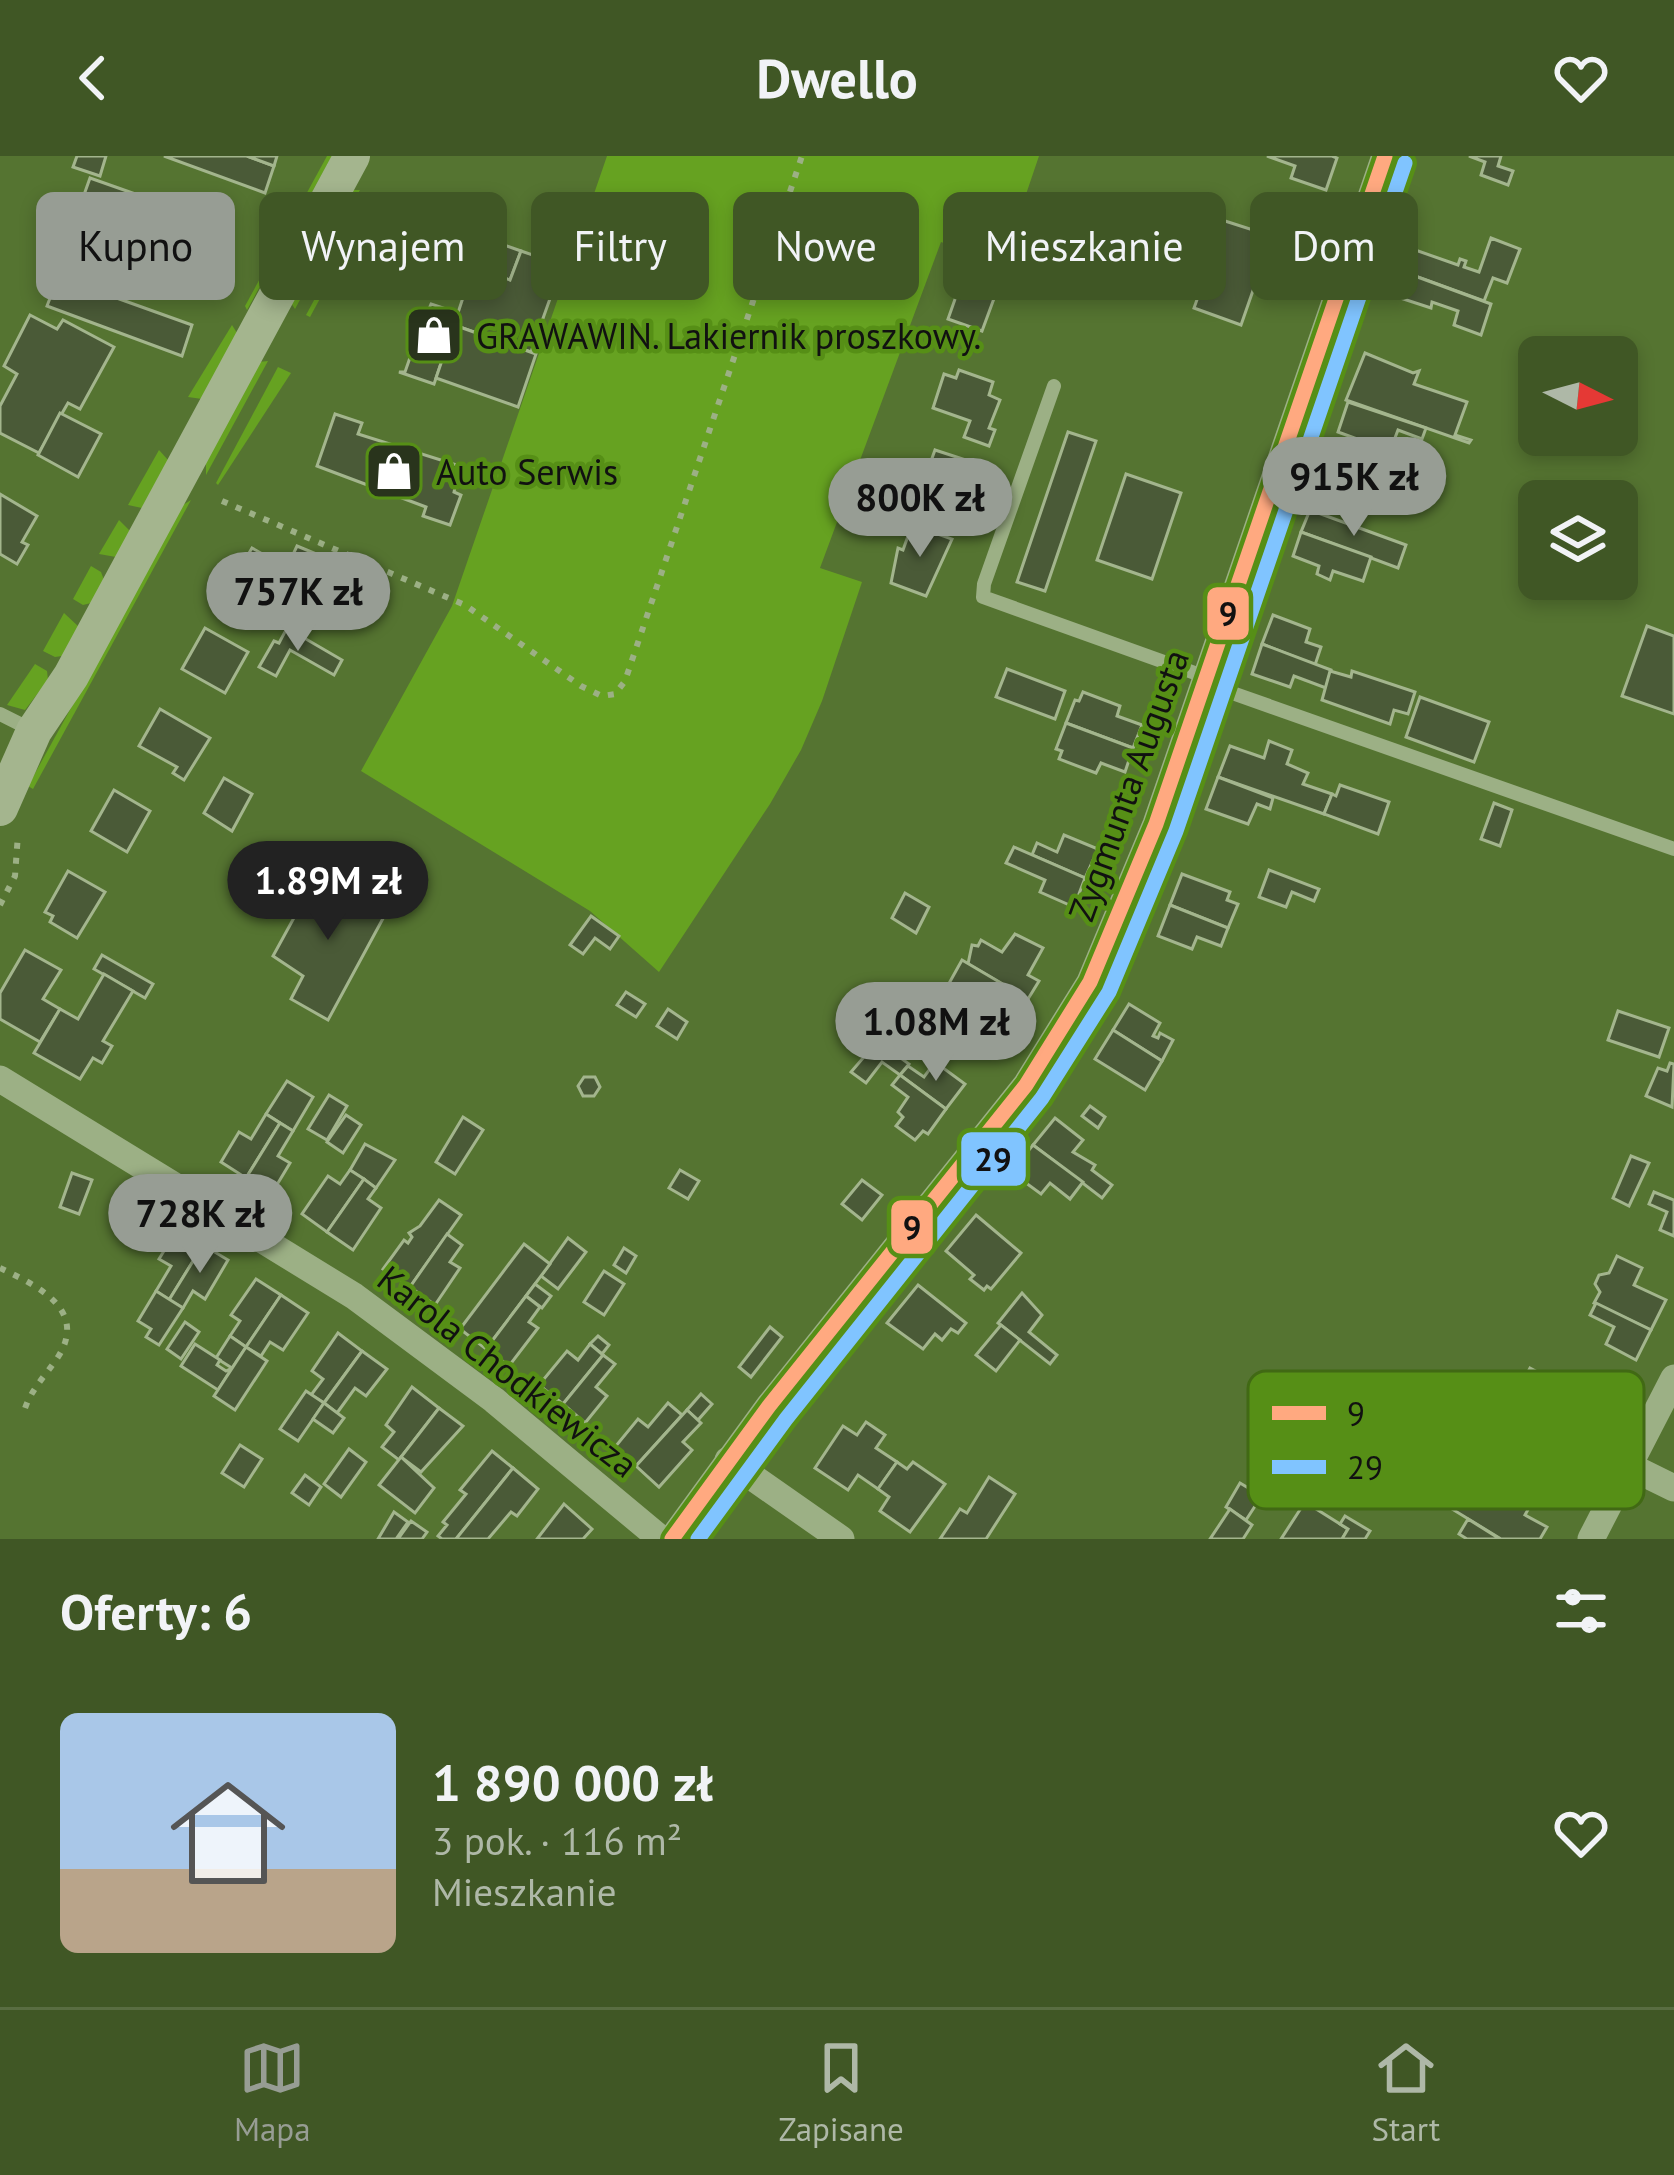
<!DOCTYPE html>
<html lang="pl">
<head>
<meta charset="utf-8">
<style>
	:root { --surface:#405725; --page:#4b6032; --text:#f1f3f6; --muted:#aeb8a7; --line:#596d42; --accent:#979d94 }
	body { margin:0; font-family:"PT Sans",sans-serif; background:var(--page); color:var(--text); height:100vh; display:flex; flex-direction:column; font-size:45px; white-space:nowrap }
	* { box-sizing:border-box; margin:0 }
	p { font-size:39px; color:var(--muted) }
	.icon { flex:none; width:66px; height:66px; fill:none; stroke:currentColor; stroke-width:2; stroke-linecap:round; stroke-linejoin:round }
	.map { position:relative; height:1383px; overflow:hidden }
	.details { display:flex; flex-direction:column; background:var(--surface); flex:1 }
	.details>* { flex:none }
	.hud { position:absolute; left:36px; top:36px; width:1602px; height:108px; display:flex; gap:24px }
	.needle { width:78px; rotate:96deg }
	.controls { position:absolute; left:1518px; top:180px; display:grid; gap:24px }
	.controls a { display:grid; place-items:center; width:120px; height:120px; border-radius:18px; background:var(--surface); box-shadow:0 6px 18px #0003; font-size:60px }
	.price { position:absolute; translate:-50% -102px; padding:0 27px; border-radius:42px; background:var(--accent); color:#111; font-size:39px; line-height:78px; filter:drop-shadow(0 3px 6px #0008) }
	.price::after { content:''; position:absolute; left:50%; top:72px; width:36px; height:27px; margin-left:-18px; background:inherit; clip-path:polygon(0 0,100% 0,50% 100%) }
	.price.active { background:#222; color:#fff }
	ul { padding:0; list-style:none }
	li { display:flex; align-items:center; gap:36px; height:300px; padding:0 60px }
	li span { display:grid; place-items:center; flex:none; width:336px; height:240px; border-radius:18px; color:#555 }
	li>.icon { margin-inline-start:auto }
	span .icon { width:144px; height:144px; fill:#fffc; stroke-width:1 }
	li b { font-size:51px }
	h2 { display:flex; justify-content:space-between; align-items:center; height:144px; padding:0 60px; font-size:51px }
	.tag { padding:0 42px; border-radius:18px; background:var(--surface); box-shadow:0 6px 18px #0003; font-size:42px; line-height:108px }
	.tag.active { background:var(--accent); color:#111 }
	header { display:flex; justify-content:space-between; align-items:center; height:156px; padding:0 60px; background:var(--surface); font-size:54px; font-weight:600 }
	.tabs { display:flex; justify-content:space-around; align-items:center; height:168px; border-top:3px solid var(--line); background:var(--surface); font-size:33px; color:var(--muted) }
	.tabs a { display:grid; justify-items:center; gap:6px }
	.tabs .active { color:var(--accent) }
	.map>svg:first-child { display:block }
	.green { fill:#66a221 }
	.building { fill:#4a5a37; stroke:#a3b58d; stroke-width:3 }
	.lines { fill:none; stroke-linecap:round; stroke-linejoin:round }
	.path { stroke:#9cb085; stroke-width:6; stroke-dasharray:6 9; stroke-linecap:butt }
	.lane { stroke:#9cb085; stroke-width:14 }
	.street { stroke:#9cb085; stroke-width:27 }
	.secondary { stroke:#a4b58e; stroke-width:36 }
	.bus-1-casing { stroke:#568f16; stroke-width:24 }
	.bus-2-casing { stroke:#568f16; stroke-width:24 }
	.bus-1 { stroke:#ffa980; stroke-width:15 }
	.bus-2 { stroke:#80c4ff; stroke-width:15 }
	.labels { text-anchor:middle; dominant-baseline:central; stroke-width:9; stroke-linejoin:round; paint-order:stroke }
	.poi-label { font-size:36px; fill:#111; stroke:#568f16; text-anchor:start }
	.street-label { font-size:36px; fill:#111; stroke:#568f16 }
	.key { fill:#568f16; stroke:#416914; stroke-width:3 }
	.key-label { font-size:33px; fill:#111 }
	.line-badge { stroke:#568f16; stroke-width:4.5 }
	.pale-badge-label { font-size:33px; text-anchor:middle; font-weight:bold; fill:#111 }
</style>
</head>
<body>
<header><svg class="icon" aria-label="back" viewBox="0 0 24 24"><path d="M15 5l-7 7 7 7"/></svg>Dwello<svg class="icon" aria-label="heart" viewBox="0 0 24 24"><path d="M12 20l-8-8c-3-5 5-10 8-4 3-6 11-1 8 4z"/></svg></header>
<div class="map">
<svg width="1674" height="1383" viewBox="0 0 1674 1383">
	<rect width="100%" height="100%" fill="#557431"/>
	<g class="green">
		<path d="M327,0H332L247,154L245,150Z"/>
		<path d="M607,0H1039L1002,109L941,86L820,412L862,426L822,545L801,594L770,648L659,816L590,755L361,615L452,450Z"/>
		<path d="M352,34H360L295,153L291,147Z"/>
		<path d="M371,39L375,41L310,161L306,159Z"/>
		<path d="M232,169L237,177L202,243L188,241Z"/>
		<path d="M268,205L206,319V306L259,206Z"/>
		<path d="M278,211L291,217L218,329L216,327Z"/>
		<path d="M159,294L168,304L142,352L128,349Z"/>
		<path d="M191,344L33,633L28,630L183,349Z"/>
		<path d="M119,364L130,375L116,401L99,398Z"/>
		<path d="M91,410L101,416L104,424L91,447L83,449L73,443Z"/>
		<path d="M64,457L79,471L62,500L55,501L43,495Z"/>
		<path d="M35,508L47,515L48,524L25,554L7,549Z"/>
	</g>
	<g class="building">
		<path d="M77,0H106L100,20L73,11Z"/>
		<path d="M164,0H247L274,10L265,37Z"/>
		<path d="M247,0H277L274,10Z"/>
		<path d="M1267,0H1332L1337,2L1326,34L1291,22L1295,10Z"/>
		<path d="M1469,0H1501L1498,10L1513,15L1508,29L1481,19L1485,6Z"/>
		<path d="M90,22L226,70L217,98L80,50Z"/>
		<path d="M80,50L217,98L208,126L71,78Z"/>
		<path d="M1225,65L1272,80L1241,169L1194,152Z"/>
		<path d="M457,72L521,95L510,124L473,111L465,134L438,125L431,112L443,78Z"/>
		<path d="M1491,82L1520,93L1507,127L1493,122L1484,145L1393,112L1401,89L1458,109L1460,103L1466,105L1464,111L1479,116Z"/>
		<path d="M521,95L562,109L531,196L454,169L473,111L510,124Z"/>
		<path d="M971,98L1006,110L982,175L948,163Z"/>
		<path d="M1393,112L1491,148L1481,179L1454,169L1458,155L1432,146L1431,152L1385,137Z"/>
		<path d="M58,121L192,169L182,200L47,150Z"/>
		<path d="M431,148L458,157L434,228L399,216H405L413,193L408,191L413,192Z"/>
		<path d="M30,159L57,173L63,164L114,191L80,253L68,247L39,297L0,277V250L17,218L4,210Z"/>
		<path d="M454,169L536,198L518,251L436,222Z"/>
		<path d="M1365,197L1413,217L1419,215L1414,228L1467,246L1455,279L1471,284L1469,287L1346,244Z"/>
		<path d="M959,214L993,226L989,239L1000,244L989,272L995,274L989,290L964,281L970,265L933,252L944,218L956,222Z"/>
		<path d="M1348,246L1426,272L1422,283L1398,274L1390,295L1338,276Z"/>
		<path d="M60,257L101,278L78,321L38,299Z"/>
		<path d="M335,258L362,267L358,278L460,310L454,336L461,339L450,369L423,360L426,351L317,310Z"/>
		<path d="M1068,276L1096,285L1045,435L1017,426Z"/>
		<path d="M935,294L978,308L963,349L947,344L948,339L922,330Z"/>
		<path d="M1126,318L1181,337L1152,423L1097,404Z"/>
		<path d="M0,338L37,360L22,386L28,389L17,408L0,398Z"/>
		<path d="M1310,354L1406,389L1398,412L1301,376Z"/>
		<path d="M912,369L952,383L926,440L891,427L898,392L903,394Z"/>
		<path d="M1301,376L1371,401L1363,425L1333,415L1330,424L1317,418L1319,410L1293,400Z"/>
		<path d="M297,390L343,409L336,425L290,405Z"/>
		<path d="M252,392L287,412L262,456L226,436Z"/>
		<path d="M1273,459L1310,473L1306,486L1321,491L1315,509L1262,488Z"/>
		<path d="M1647,470L1674,480V558L1622,540Z"/>
		<path d="M205,472L248,496L225,537L182,513Z"/>
		<path d="M287,472L342,504L334,519L290,494L276,520L259,511L274,485L279,487Z"/>
		<path d="M1262,488L1331,514L1326,532L1294,520L1290,531L1252,518Z"/>
		<path d="M1007,513L1065,535L1055,563L996,541Z"/>
		<path d="M1330,515L1351,521L1352,515L1415,536L1408,558L1394,554L1390,568L1322,544Z"/>
		<path d="M1083,536L1120,550L1117,560L1142,569L1133,592L1066,567L1075,544L1079,545Z"/>
		<path d="M1420,541L1489,566L1474,606L1406,581Z"/>
		<path d="M160,553L210,582L184,624L173,617L177,611L139,590Z"/>
		<path d="M1066,567L1133,592L1125,616L1101,607L1096,617L1059,603L1062,595L1056,593Z"/>
		<path d="M1269,585L1292,594L1287,608L1308,617L1303,628L1332,638L1324,658L1218,621L1230,590L1264,602Z"/>
		<path d="M1218,621L1273,642L1270,653L1257,648L1248,668L1206,653Z"/>
		<path d="M224,622L252,638L232,675L204,657Z"/>
		<path d="M1340,629L1389,646L1378,678L1324,658L1332,638L1336,640Z"/>
		<path d="M114,634L150,655L127,696L91,675Z"/>
		<path d="M1494,647L1512,654L1500,690L1481,683Z"/>
		<path d="M1064,679L1098,693L1085,722L1032,699L1037,687L1057,696Z"/>
		<path d="M1014,691L1085,722L1074,751L1040,736L1045,724L1006,707Z"/>
		<path d="M290,709L306,718L288,750L277,744L288,729L283,722Z"/>
		<path d="M1269,714L1319,733L1314,745L1292,736L1286,751L1259,741Z"/>
		<path d="M68,715L105,736L77,782L50,766L53,760L45,756Z"/>
		<path d="M318,718L387,755L328,864L291,843L303,820L273,800Z"/>
		<path d="M1182,718L1230,736L1227,744L1238,748L1228,772L1170,749Z"/>
		<path d="M905,737L929,751L916,777L892,762Z"/>
		<path d="M1170,749L1228,772L1221,790L1197,781L1192,793L1158,780Z"/>
		<path d="M591,760L619,780L610,793L595,782L583,798L570,789Z"/>
		<path d="M1015,778L1043,792L1028,819L1039,825L1028,843L968,808L972,789L978,790L981,784L1002,796Z"/>
		<path d="M25,794L61,814L43,843L60,853L40,886L0,863V837Z"/>
		<path d="M102,799L153,828L145,842L94,813Z"/>
		<path d="M962,804L1028,843L1017,862L989,845L985,850L975,844L968,855L942,840Z"/>
		<path d="M104,818L133,835L103,885L112,890L102,907L93,902L80,923L34,897L60,853L78,863Z"/>
		<path d="M626,836L645,848L636,861L617,849Z"/>
		<path d="M1129,848L1160,867L1153,880L1158,882L1160,877L1173,884L1162,905L1113,874Z"/>
		<path d="M668,853L687,866L677,883L657,870Z"/>
		<path d="M1618,855L1669,872L1659,901L1608,884Z"/>
		<path d="M1113,874L1162,905L1145,934L1095,903Z"/>
		<path d="M882,880L895,889L891,895L909,908L900,919L882,906L866,927L851,916Z"/>
		<path d="M935,906L965,928L946,953L900,919L908,910L924,921Z"/>
		<path d="M1670,907L1674,908L1672,951L1646,940L1658,912L1667,915Z"/>
		<path d="M900,919L946,953L928,978L923,975L915,984L896,970L903,961L898,956L908,941L892,929Z"/>
		<path d="M584,921H595L600,931L594,940H583L578,930Z"/>
		<path d="M287,925L313,941L293,975L266,958Z"/>
		<path d="M329,939L347,950L327,984L308,973Z"/>
		<path d="M1090,950L1105,961L1098,972L1082,960Z"/>
		<path d="M266,958L280,967L246,1022L221,1006L239,976L251,983Z"/>
		<path d="M346,959L361,969L343,997L327,986Z"/>
		<path d="M463,961L483,974L455,1018L436,1006Z"/>
		<path d="M1055,962L1083,984L1073,996L1095,1009L1092,1014L1112,1029L1102,1042L1033,989Z"/>
		<path d="M280,967L293,975L278,1000L290,1007L272,1037L246,1022Z"/>
		<path d="M365,988L395,1004L376,1032L350,1014Z"/>
		<path d="M1033,989L1083,1026L1070,1043L1050,1027L1041,1038L1011,1016Z"/>
		<path d="M1631,1000L1649,1007L1629,1050L1613,1042Z"/>
		<path d="M350,1014L364,1023L327,1076L302,1058L328,1020L340,1028Z"/>
		<path d="M680,1014L699,1025L688,1043L669,1032Z"/>
		<path d="M72,1017L92,1024L79,1058L60,1051Z"/>
		<path d="M364,1023L376,1032L368,1043L381,1052L353,1094L327,1076Z"/>
		<path d="M862,1024L882,1039L862,1064L842,1048Z"/>
		<path d="M1654,1036L1674,1044V1080L1660,1074L1667,1056L1649,1048Z"/>
		<path d="M439,1044L461,1059L410,1131L383,1113L404,1084L408,1087L412,1081L409,1077L420,1070Z"/>
		<path d="M976,1059L1021,1097L991,1133L987,1130L984,1134L970,1123L974,1119L946,1095Z"/>
		<path d="M177,1074L203,1089L169,1144L156,1135L171,1110L159,1103Z"/>
		<path d="M447,1078L462,1089L450,1106L460,1112L435,1149L410,1131Z"/>
		<path d="M568,1082L586,1096L558,1133L541,1120Z"/>
		<path d="M524,1088L550,1108L486,1193L460,1173Z"/>
		<path d="M203,1089L228,1104L205,1143L193,1135L183,1152L169,1144Z"/>
		<path d="M624,1092L636,1100L626,1117L614,1109Z"/>
		<path d="M1617,1100L1642,1112L1634,1129L1666,1144L1651,1174L1594,1147L1600,1136L1595,1128L1599,1119L1609,1117Z"/>
		<path d="M604,1115L624,1128L604,1159L584,1146Z"/>
		<path d="M256,1123L281,1139L246,1191L230,1180L240,1165L231,1159Z"/>
		<path d="M535,1128L551,1140L542,1152L526,1140Z"/>
		<path d="M918,1129L966,1167L958,1177L951,1173L942,1184L935,1178L923,1193L887,1167Z"/>
		<path d="M156,1135L183,1152L159,1189L146,1181L151,1173L138,1165Z"/>
		<path d="M1022,1137L1042,1159L1029,1176L1057,1199L1050,1208L998,1167Z"/>
		<path d="M281,1139L308,1157L283,1194L270,1186L261,1200L246,1191Z"/>
		<path d="M526,1140L540,1151L529,1166L538,1172L509,1210L486,1193Z"/>
		<path d="M1596,1147L1651,1174L1636,1204L1606,1188L1614,1171L1590,1159Z"/>
		<path d="M185,1166L199,1176L181,1203L167,1193Z"/>
		<path d="M1001,1169L1020,1184L996,1215L976,1199Z"/>
		<path d="M770,1171L782,1181L751,1221L739,1211Z"/>
		<path d="M338,1177L362,1195L324,1247L311,1239L323,1223L312,1215Z"/>
		<path d="M230,1180L246,1191L232,1212L216,1202Z"/>
		<path d="M598,1180L609,1189L602,1198L590,1188Z"/>
		<path d="M195,1188L220,1204L217,1209L226,1215L232,1212L218,1234L181,1210Z"/>
		<path d="M590,1188L603,1199L563,1248L539,1229L567,1195L578,1204Z"/>
		<path d="M246,1191L267,1205L235,1254L214,1240Z"/>
		<path d="M362,1195L387,1213L366,1240L355,1232L337,1257L324,1247Z"/>
		<path d="M603,1199L615,1208L596,1231L607,1240L585,1267L563,1248Z"/>
		<path d="M1530,1212L1547,1221L1518,1274L1502,1265Z"/>
		<path d="M412,1231L439,1252L399,1304L382,1291L394,1276L386,1269Z"/>
		<path d="M306,1235L324,1247L298,1285L280,1273Z"/>
		<path d="M701,1238L712,1248L698,1264L687,1254Z"/>
		<path d="M324,1247L344,1262L333,1277L313,1263Z"/>
		<path d="M668,1247L682,1259L636,1310L615,1291L638,1263L648,1271Z"/>
		<path d="M439,1252L463,1270L421,1316L401,1301Z"/>
		<path d="M687,1254L701,1267L683,1286L692,1294L659,1331L636,1310Z"/>
		<path d="M866,1266L885,1279L876,1292L897,1306L878,1333L858,1319L848,1334L815,1312L843,1270L857,1279Z"/>
		<path d="M240,1289L262,1303L244,1331L222,1317Z"/>
		<path d="M349,1293L366,1306L341,1341L324,1328Z"/>
		<path d="M492,1295L513,1312L456,1383H442L438,1380L447,1369L443,1366L466,1338L460,1334Z"/>
		<path d="M401,1301L434,1332L415,1357L379,1329Z"/>
		<path d="M897,1306L907,1313L913,1306L945,1328L910,1376L880,1355L889,1341L878,1333Z"/>
		<path d="M513,1312L538,1333L517,1360L511,1356L488,1383H456Z"/>
		<path d="M1475,1313L1505,1331L1508,1343L1518,1340L1531,1348L1525,1359L1547,1371L1540,1383H1501L1452,1353L1465,1338L1462,1336Z"/>
		<path d="M305,1319L321,1331L309,1349L292,1337Z"/>
		<path d="M989,1321L1015,1338L986,1383H940L960,1353L967,1357Z"/>
		<path d="M1240,1327L1255,1336L1252,1340L1259,1344L1246,1364L1226,1351Z"/>
		<path d="M1305,1346L1348,1373L1342,1383H1281Z"/>
		<path d="M564,1348L592,1373L583,1383H537Z"/>
		<path d="M1230,1353L1252,1369L1243,1383H1210Z"/>
		<path d="M394,1356L408,1366L396,1383H378Z"/>
		<path d="M1345,1360L1370,1375L1365,1383H1342L1348,1373L1340,1368Z"/>
		<path d="M1468,1363L1500,1383H1501H1467L1459,1378Z"/>
		<path d="M411,1365L427,1376L422,1383H398Z"/>
	</g>
	<g class="lines">
		<g class="path">
			<path d="M222,345L465,449L581,530L602,540L615,538L625,525L802,0"/>
			<path d="M0,749L15,720L18,678"/>
			<path d="M0,1112C38,1130 88,1154 58,1201C44,1222 29,1235 23,1259"/>
		</g>
		<g class="lane">
			<path d="M1054,230L984,428L983,441L1206,521"/>
			<path d="M1204,527L1674,693"/>
			<path d="M0,558L34,575"/>
		</g>
		<g class="street">
			<path d="M0,923L354,1140L494,1244L661,1383"/>
			<path d="M728,1304L841,1383"/>
			<path d="M1629,1310L1674,1332"/>
			<path d="M672,1383L769,1250L1026,929L1090,826L1156,668L1385,0"/>
			<path d="M1591,1383L1674,1222"/>
		</g>
		<path class="secondary" d="M0,652L34,575L71,520L352,0"/>
		<g class="bus-1-casing">
			<path id="bus-1" d="M672,1383L769,1250L1026,929L1090,826L1156,668L1385,0"/>
		</g>
		<g class="bus-2-casing">
			<path id="bus-2" d="M698,1383L786,1263L1042,942L1109,836L1176,675L1405,7"/>
		</g>
		<use href="#bus-1" class="bus-1"/>
		<use href="#bus-2" class="bus-2"/>
	</g>
	<defs>
		<g id="shop-square" transform="scale(3)"><rect x="-9" y="-9" width="18" height="18" rx="4" fill="#29341c" stroke="#568f16"/><path d="M-5-2.5h2.3a2.7 3.5 0 0 1 5.4 0H5L5.5 6h-11ZM-1.5-2.5h3a1.5 2.3 0 0 0-3 0Z" fill="#fff"/></g>
	</defs>
	<g fill-rule="evenodd">
		<use href="#shop-square" x="434" y="179"/>
		<use href="#shop-square" x="394" y="315"/>
	</g>
	<g class="labels">
		<g class="poi-label">
			<text x="476" y="179">GRAWAWIN. Lakiernik proszkowy.</text>
			<text x="436" y="315">Auto Serwis</text>
		</g>
		<g class="street-label">
			<text transform="translate(1128 629) rotate(-70)">Zygmunta Augusta</text>
			<text transform="translate(508 1215) rotate(38)">Karola Chodkiewicza</text>
		</g>
	</g>
	<rect x="1248" y="1215" width="396" height="138" rx="18" class="key"/>
	<rect x="1272" y="1250" width="54" height="14" fill="#ffa980"/>
	<rect x="1272" y="1304" width="54" height="14" fill="#80c4ff"/>
	<g class="key-label">
		<text x="1347" y="1269">9</text>
		<text x="1347" y="1323">29</text>
	</g>
	<g class="line-badge">
		<rect x="1205" y="429" width="46" height="57" rx="12" fill="#ffa980"/>
		<rect x="959" y="974" width="69" height="58" rx="12" fill="#80c4ff"/>
		<rect x="889" y="1042" width="46" height="58" rx="12" fill="#ffa980"/>
	</g>
	<g class="pale-badge-label">
		<text x="1228" y="469">9</text>
		<text x="993" y="1015">29</text>
		<text x="912" y="1083">9</text>
	</g>
</svg>
<div class="controls">
<a><svg class="needle" viewBox="-14 -14 28 28"><path d="M0-13l5 13h-10z" fill="#e53935"/><path d="M0 13l5-13h-10z" fill="#aeb8a7"/></svg></a>
<a><svg class="icon" aria-label="layers" viewBox="0 0 24 24"><path d="M12 4l9 5-9 5-9-5zM3 14l9 5 9-5"/></svg></a>
</div>
<b class="price" style="left:1354px;top:383px">915K zł</b>
<b class="price" style="left:920px;top:404px">800K zł</b>
<b class="price" style="left:298px;top:498px">757K zł</b>
<b class="price active" style="left:328px;top:787px">1.89M zł</b>
<b class="price" style="left:936px;top:928px">1.08M zł</b>
<b class="price" style="left:200px;top:1120px">728K zł</b>
<div class="hud">
<a class="tag active">Kupno</a>
<a class="tag">Wynajem</a>
<a class="tag">Filtry</a>
<a class="tag">Nowe</a>
<a class="tag">Mieszkanie</a>
<a class="tag">Dom</a>
</div>
</div>
<section class="details">
<h2>Oferty: 6<svg class="icon" aria-label="filters" viewBox="0 0 24 24"><path d="M4 7h16M4 17h16"/><circle cx="9" cy="7" r="2"/><circle cx="15" cy="17" r="2"/></svg></h2>
<ul>
<li><span style="background:linear-gradient(#a9c7e8 65%,#b9a48a 0)"><svg class="icon" aria-label="home" viewBox="0 0 24 24"><path d="M3 11l9-7 9 7M6 9v11h12V9"/></svg></span><div><b>1 890 000 zł</b><p>3 pok. · 116 m²</p><p>Mieszkanie</p></div><svg class="icon" aria-label="heart" viewBox="0 0 24 24"><path d="M12 20l-8-8c-3-5 5-10 8-4 3-6 11-1 8 4z"/></svg></li>
</ul>
</section>
<nav class="tabs">
<a class="active"><svg class="icon" aria-label="map" viewBox="0 0 24 24"><path d="M3 6l6-2 6 2 6-2v14l-6 2-6-2-6 2zM9 4v14M15 6v14"/></svg>Mapa</a>
<a><svg class="icon" aria-label="saved" viewBox="0 0 24 24"><path d="M7 4h10v16l-5-4-5 4z"/></svg>Zapisane</a>
<a><svg class="icon" aria-label="home" viewBox="0 0 24 24"><path d="M3 11l9-7 9 7M6 9v11h12V9"/></svg>Start</a>
</nav>
</body>
</html>
